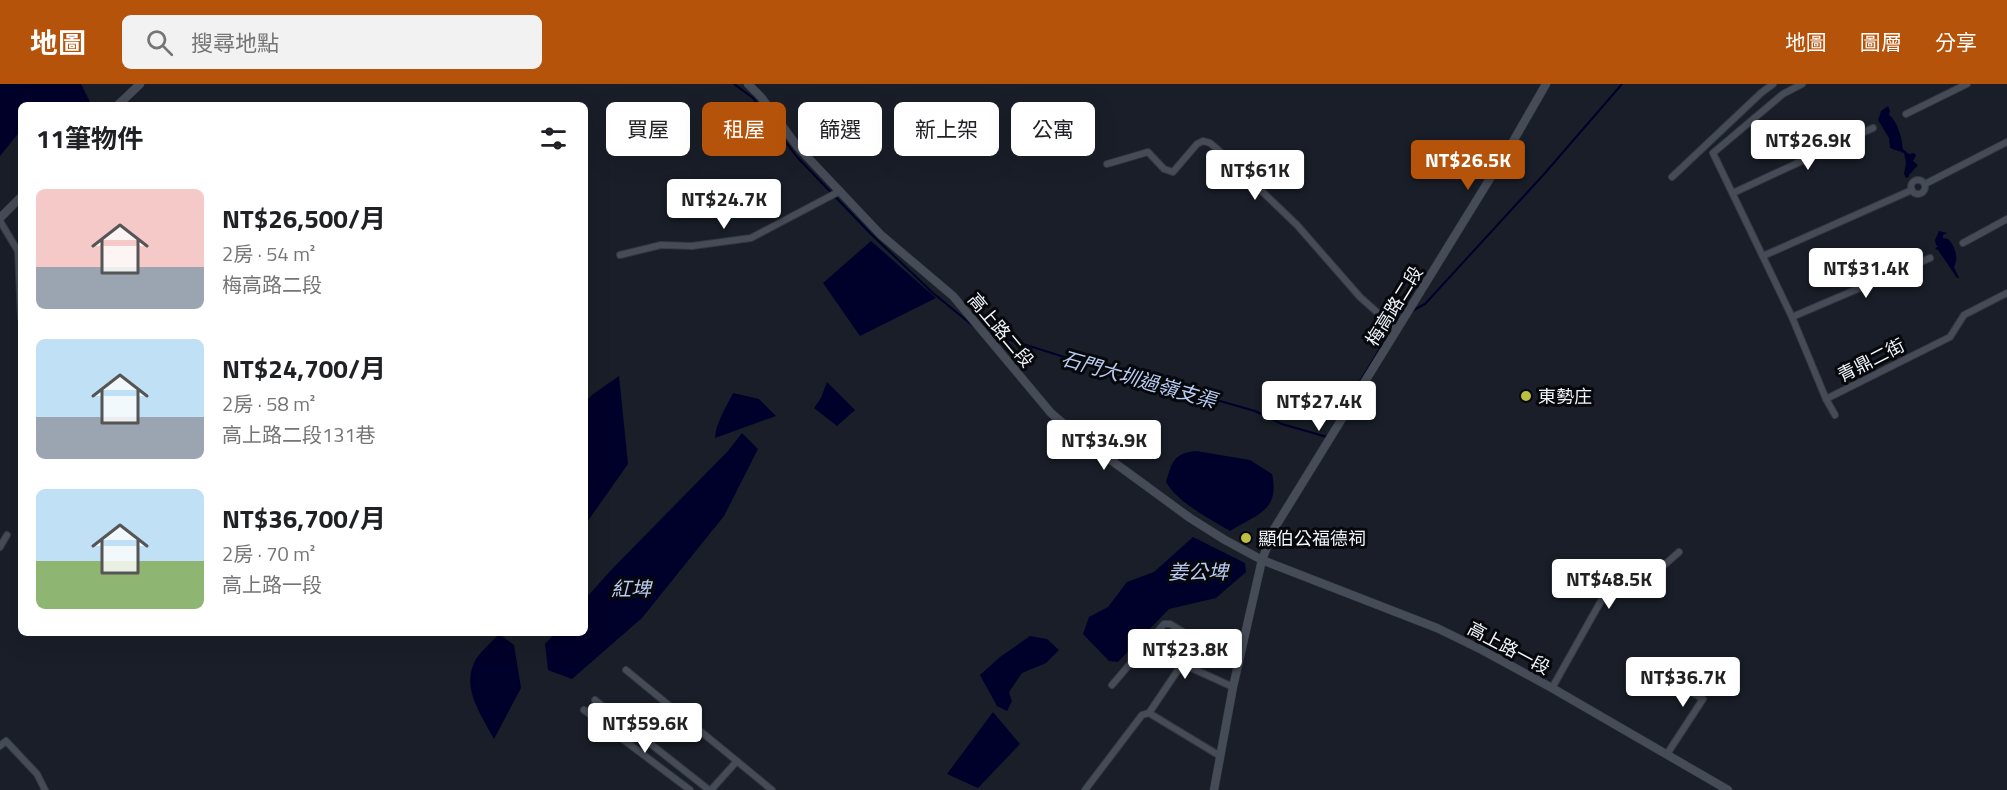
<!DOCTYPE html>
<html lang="zh-TW">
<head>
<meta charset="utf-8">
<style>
	:root { --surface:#fff; --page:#f2f2f2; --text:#202124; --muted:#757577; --accent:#b45309 }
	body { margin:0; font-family:"Titillium Web","Noto Sans TC",sans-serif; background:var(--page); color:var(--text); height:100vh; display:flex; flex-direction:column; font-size:22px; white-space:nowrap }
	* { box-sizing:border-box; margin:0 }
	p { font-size:20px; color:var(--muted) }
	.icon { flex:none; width:33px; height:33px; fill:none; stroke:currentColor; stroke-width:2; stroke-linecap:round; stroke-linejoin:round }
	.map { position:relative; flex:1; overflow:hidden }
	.side { position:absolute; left:18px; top:18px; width:570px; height:534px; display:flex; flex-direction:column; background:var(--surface); border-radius:9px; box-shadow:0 6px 24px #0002 }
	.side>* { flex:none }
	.top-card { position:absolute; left:606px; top:18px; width:570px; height:54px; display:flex; gap:12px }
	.price { position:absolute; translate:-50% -51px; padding:0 14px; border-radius:6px; background:#fff; color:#222; font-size:20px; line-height:39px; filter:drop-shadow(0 2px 3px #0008) }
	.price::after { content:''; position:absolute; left:50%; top:36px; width:18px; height:14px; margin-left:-9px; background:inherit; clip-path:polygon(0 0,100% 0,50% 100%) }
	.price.on { background:var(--accent); color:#fff }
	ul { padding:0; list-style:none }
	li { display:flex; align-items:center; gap:18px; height:150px; padding:0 18px }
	li span { display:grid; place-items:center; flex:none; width:168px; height:120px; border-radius:9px; color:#555 }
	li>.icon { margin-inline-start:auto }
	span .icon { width:72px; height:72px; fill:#fffc; stroke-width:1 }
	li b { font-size:26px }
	h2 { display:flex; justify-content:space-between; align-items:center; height:72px; padding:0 18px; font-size:26px }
	.chip { padding:0 21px; border-radius:9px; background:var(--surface); box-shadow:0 6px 24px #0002; font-size:21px; line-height:54px }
	.chip.on { background:var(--accent); color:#fff }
	header { display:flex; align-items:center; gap:36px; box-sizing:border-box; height:84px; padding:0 30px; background:var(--accent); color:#fff }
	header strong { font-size:28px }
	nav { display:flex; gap:33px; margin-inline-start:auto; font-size:21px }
	.search { width:420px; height:54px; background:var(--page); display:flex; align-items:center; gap:15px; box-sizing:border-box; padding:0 21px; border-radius:9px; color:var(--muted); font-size:22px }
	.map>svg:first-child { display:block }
	.water { fill:#00012a }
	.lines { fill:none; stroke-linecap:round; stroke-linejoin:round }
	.stream { stroke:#00012a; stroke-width:2 }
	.minor-casing { stroke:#343740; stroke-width:8 }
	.tertiary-casing { stroke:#343740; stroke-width:9 }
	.minor { stroke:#464c57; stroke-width:6 }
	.tertiary { stroke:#464c57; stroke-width:8 }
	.poi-dot { fill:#bdbf42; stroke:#06080c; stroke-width:2 }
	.labels { text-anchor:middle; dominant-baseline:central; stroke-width:6; stroke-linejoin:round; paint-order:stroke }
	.street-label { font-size:18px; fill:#f1f5fc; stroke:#06080c }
	.poi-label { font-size:18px; fill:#f1f5fc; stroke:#06080c; text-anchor:start }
	.water-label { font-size:20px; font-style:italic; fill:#b9cbf0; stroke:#06080c }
</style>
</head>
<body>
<header>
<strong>地圖</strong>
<div class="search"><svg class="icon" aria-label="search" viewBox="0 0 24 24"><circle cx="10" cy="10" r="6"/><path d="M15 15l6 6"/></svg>搜尋地點</div>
<nav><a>地圖</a><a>圖層</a><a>分享</a></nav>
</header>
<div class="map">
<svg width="2007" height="706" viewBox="0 0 2007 706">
	<rect width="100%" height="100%" fill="#191e28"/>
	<g class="water">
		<path d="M0,0H81L90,18L88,21H21V46L0,72Z"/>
		<path d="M1888,22L1890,27L1889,31C1897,36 1902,54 1903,65L1909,70L1914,69L1916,71L1913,77L1918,81L1909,91V93L1906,94L1904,90L1906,79L1904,69L1890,64L1889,54L1878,36L1881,27Z"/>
		<path d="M1939,147L1947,149L1943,151V154L1948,155C1955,162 1959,174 1954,183L1959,194H1957L1938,166L1935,165L1938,162L1936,161L1935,156Z"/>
		<path d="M871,157L936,214L860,252L823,199Z"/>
		<path d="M619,292L628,380L585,441V318L592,311Z"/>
		<path d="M827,298L855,326L837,342L814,324L821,314Z"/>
		<path d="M733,309L759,315L776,332L715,354C716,338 726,324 733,309Z"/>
		<path d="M742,349L758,365L724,432L642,534L572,595L548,586L545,560L555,549H585V515L613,484L728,367Z"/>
		<path d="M1196,367L1250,376L1272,390C1280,427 1257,430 1230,447C1210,435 1177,418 1166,398C1172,379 1173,369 1196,367Z"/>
		<path d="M1193,453L1245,479L1246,488L1216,514L1169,525L1118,578L1109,577L1083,550L1089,533L1108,523L1127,498L1154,488Z"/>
		<path d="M499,550L514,561L521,604L494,655C481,630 460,603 476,575C482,566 492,558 499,550Z"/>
		<path d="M1030,552L1047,555L1059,566L1046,579L1022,589L1009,608L1012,617L1007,627L997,622L980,591L1000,573Z"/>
		<path d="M993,628L1020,660L978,704L947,690Z"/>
	</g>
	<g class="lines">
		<g class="stream">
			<path d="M734,0L753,14L797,73L871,150L933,209L977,245"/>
			<path d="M1410,228L1425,220L1545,89L1622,0"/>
			<path d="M988,249L1080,278L1127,287L1213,315L1255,327L1282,340L1327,353L1328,351"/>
			<path d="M1343,326L1397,236L1400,234"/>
		</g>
		<g class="minor-casing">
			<g id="minor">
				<path d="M1802,0L1783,10L1713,69L1792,233L1826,315L1950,253L1964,231L2007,209"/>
				<path d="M1906,30L1967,0"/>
				<path d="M1107,80L1148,68L1164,85L1173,88L1197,60L1203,57L1210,59L1223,70L1297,141L1360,213L1397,246"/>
				<path d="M1672,93L1761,9L1773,0"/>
				<circle cx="1918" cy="103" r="7"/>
				<path d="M1925,100L2007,58"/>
				<path d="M1733,109L1873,44"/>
				<path d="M0,137L18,167L21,234"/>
				<path d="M1963,159L2007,135"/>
				<path d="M620,171L661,161L692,162L751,154L840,107"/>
				<path d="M1763,172L1912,106"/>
				<path d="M1792,233L1930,174"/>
				<path d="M1826,315L1835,331"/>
				<path d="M0,463L7,451"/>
				<path d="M626,586L772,706"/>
				<path d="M1657,586L1703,615L1667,670"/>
				<path d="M1112,601L1164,540H1170L1188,551"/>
				<path d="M1552,604L1610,501L1661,484L1679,468"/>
				<path d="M595,616L709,706"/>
				<path d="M584,626L690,706"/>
				<path d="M1149,629L1178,586L1187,582L1233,603"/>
				<path d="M0,662L6,657L37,690L45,706"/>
				<path d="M711,706L737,677"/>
				<path d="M1085,706L1142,631L1149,629L1220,672"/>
			</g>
		</g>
		<g class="tertiary-casing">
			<g id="tertiary">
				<path d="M748,0L761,13L797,62L881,151L953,212L1051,329L1078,352L1190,434L1225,456L1262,476L1437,544L1482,566L1552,604L1728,706"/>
				<path d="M118,21L140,0"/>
				<path d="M0,134L21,113"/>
				<path d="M1214,706L1233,603L1262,476L1274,445L1515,54L1546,0"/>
			</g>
		</g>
		<use href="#minor" class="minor"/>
		<use href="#tertiary" class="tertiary"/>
	</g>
	<g class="poi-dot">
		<circle cx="1526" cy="312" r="6"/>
		<circle cx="1246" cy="454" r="6"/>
	</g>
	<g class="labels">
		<g class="street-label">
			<text transform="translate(1394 222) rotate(-58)">梅高路二段</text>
			<text transform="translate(1001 246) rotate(50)">高上路二段</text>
			<text transform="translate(1871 276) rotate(-27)">青鼎二街</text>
			<text transform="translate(1509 564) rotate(28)">高上路一段</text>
		</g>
		<g class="poi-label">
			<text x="1538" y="312">東勢庄</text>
			<text x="1258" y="454">顯伯公福德祠</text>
		</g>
		<g class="water-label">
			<text transform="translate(1139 295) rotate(16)">石門大圳過嶺支渠</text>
			<text x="1198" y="487">姜公埤</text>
			<text x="631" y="504">紅埤</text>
		</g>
	</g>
</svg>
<b class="price" style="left:1808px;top:87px">NT$26.9K</b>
<b class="price on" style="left:1468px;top:107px">NT$26.5K</b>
<b class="price" style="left:1255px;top:117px">NT$61K</b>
<b class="price" style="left:724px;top:146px">NT$24.7K</b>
<b class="price" style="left:1866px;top:215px">NT$31.4K</b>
<b class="price" style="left:1319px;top:348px">NT$27.4K</b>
<b class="price" style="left:1104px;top:387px">NT$34.9K</b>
<b class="price" style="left:1609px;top:526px">NT$48.5K</b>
<b class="price" style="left:1185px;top:596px">NT$23.8K</b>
<b class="price" style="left:1683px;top:624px">NT$36.7K</b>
<b class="price" style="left:645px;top:670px">NT$59.6K</b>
<div class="top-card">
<a class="chip">買屋</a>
<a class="chip on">租屋</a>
<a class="chip">篩選</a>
<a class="chip">新上架</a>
<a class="chip">公寓</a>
</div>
<section class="side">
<h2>11筆物件<svg class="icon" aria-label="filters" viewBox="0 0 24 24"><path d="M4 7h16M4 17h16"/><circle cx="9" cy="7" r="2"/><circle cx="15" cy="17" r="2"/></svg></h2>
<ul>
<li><span style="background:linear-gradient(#f6c9c9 65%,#9aa5b1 0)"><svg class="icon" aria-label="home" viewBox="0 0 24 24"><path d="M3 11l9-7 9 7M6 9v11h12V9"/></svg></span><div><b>NT$26,500/月</b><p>2房 · 54 m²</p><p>梅高路二段</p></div></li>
<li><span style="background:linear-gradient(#bfe0f5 65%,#9aa5b1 0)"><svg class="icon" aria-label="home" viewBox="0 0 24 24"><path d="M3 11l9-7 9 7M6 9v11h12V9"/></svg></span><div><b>NT$24,700/月</b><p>2房 · 58 m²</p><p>高上路二段131巷</p></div></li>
<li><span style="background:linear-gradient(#bfe0f5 60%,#8fb573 0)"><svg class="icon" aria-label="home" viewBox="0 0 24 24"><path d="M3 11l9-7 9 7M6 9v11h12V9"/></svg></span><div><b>NT$36,700/月</b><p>2房 · 70 m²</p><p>高上路一段</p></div></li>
</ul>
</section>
</div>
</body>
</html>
